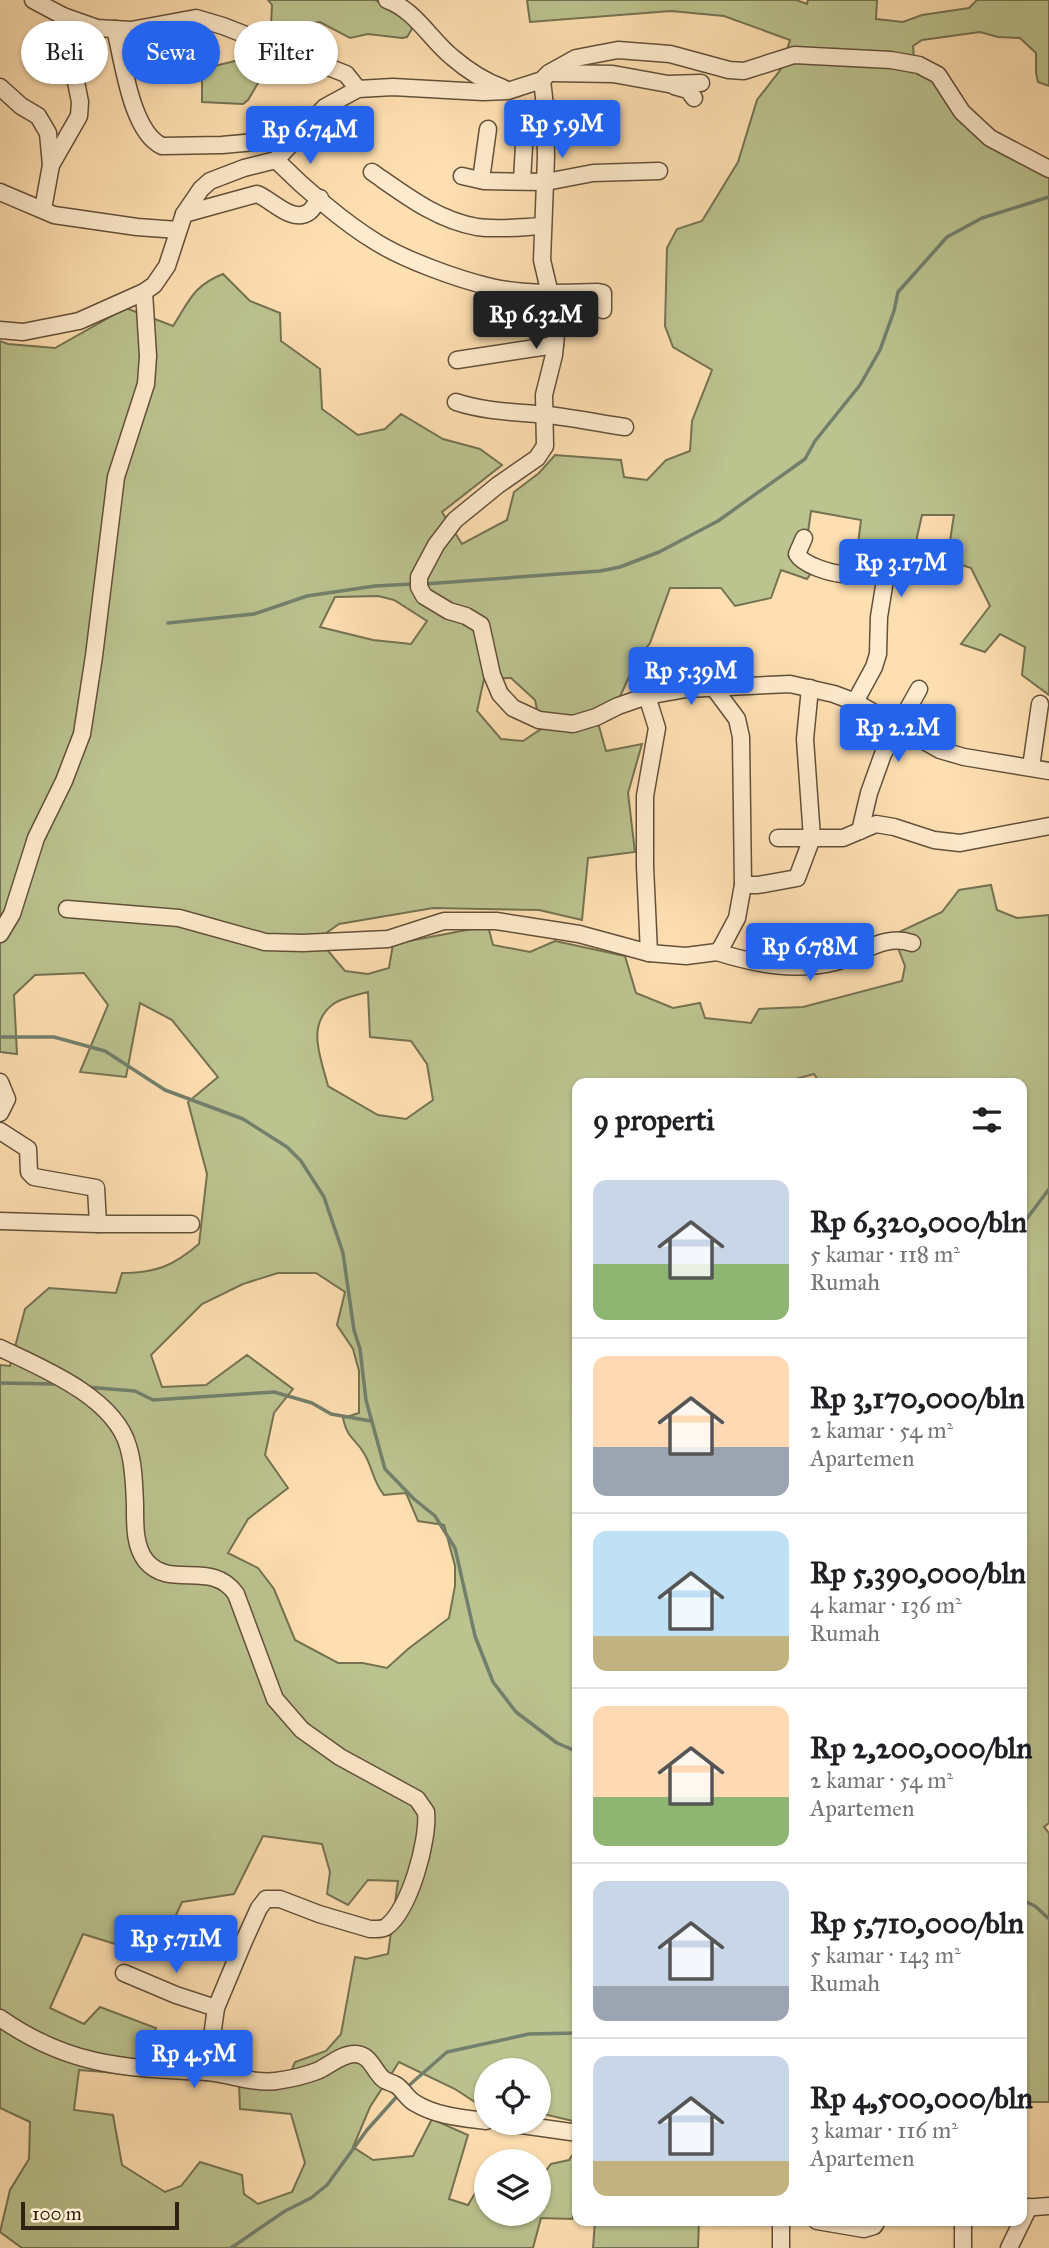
<!DOCTYPE html>
<html lang="id">
<head>
<meta charset="utf-8">
<style>
	:root { --surface:#fff; --page:#f6f6f6; --text:#202124; --muted:#757577; --line:#e0e0e0; --accent:#2563eb }
	body { margin:0; font-family:"IM FELL Great Primer",serif; background:var(--page); color:var(--text); height:100vh; display:flex; flex-direction:column; font-size:26px; white-space:nowrap }
	* { box-sizing:border-box; margin:0 }
	p { font-size:23px; color:var(--muted) }
	.icon { flex:none; width:38px; height:38px; fill:none; stroke:currentColor; stroke-width:2; stroke-linecap:round; stroke-linejoin:round }
	.map { position:relative; flex:1; overflow:hidden }
	.panel { position:absolute; left:572px; top:1078px; width:455px; height:1148px; display:flex; flex-direction:column; background:var(--surface); border-radius:14px; box-shadow:0 2px 5px #0004 }
	.panel>* { flex:none }
	.banner { position:absolute; left:21px; top:21px; width:446px; height:63px; display:flex; gap:14px }
	.controls { position:absolute; left:474px; top:2058px; display:grid; gap:14px }
	.controls a { display:grid; place-items:center; width:77px; height:77px; border-radius:50%; background:var(--surface); box-shadow:0 2px 5px #0004; font-size:35px }
	.scale { position:absolute; left:21px; bottom:18px; width:158px; box-sizing:border-box; padding-left:7px; border:4px solid #2f2213; border-top:0; font-size:19px; line-height:24px; white-space:nowrap; color:#2f2213; -webkit-text-stroke:5px #feeacc; paint-order:stroke }
	.price { position:absolute; translate:-50% -60px; padding:0 16px; border-radius:7px; background:var(--accent); color:#fff; font-size:23px; line-height:46px; filter:drop-shadow(0 2px 4px #0008) }
	.price::after { content:''; position:absolute; left:50%; top:42px; width:21px; height:16px; margin-left:-10px; background:inherit; clip-path:polygon(0 0,100% 0,50% 100%) }
	.price.current { background:#222; color:#fff }
	ul { padding:0; list-style:none }
	li { display:flex; align-items:center; gap:21px; height:175px; padding:0 21px }
	li+li { border-top:2px solid var(--line) }
	li span { display:grid; place-items:center; flex:none; width:196px; height:140px; border-radius:14px; color:#555 }
	li>.icon { margin-inline-start:auto }
	span .icon { width:84px; height:84px; fill:#fffc; stroke-width:1 }
	li b { font-size:30px }
	h2 { display:flex; justify-content:space-between; align-items:center; height:84px; padding:0 21px; font-size:30px }
	.pill { padding:0 24px; border-radius:32px; background:var(--surface); box-shadow:0 2px 5px #0004; font-size:24px; line-height:63px }
	.pill.current { background:var(--accent); color:#fff }
	.map>svg:first-child { display:block }
	.green { fill:#bbc38f; stroke:#757251; stroke-width:2; fill-rule:evenodd }
	.lines { fill:none; stroke-linecap:round; stroke-linejoin:round }
	.stream { stroke:#737f6d; stroke-width:3.5 }
	.minor-casing { stroke:#63513a; stroke-width:19 }
	.minor { stroke:#feeacc; stroke-width:16 }
</style>
</head>
<body>
<div class="map">
<svg width="1049" height="2248" viewBox="0 0 1049 2248">
	<rect width="100%" height="100%" fill="#fedfb1"/>
	<filter id="stains"><feTurbulence type="fractalNoise" baseFrequency=".00286" numOctaves="4"/><feColorMatrix values="0 0 0 0 .2 0 0 0 0 .09 0 0 0 0 .02 0 0 0 .5 -.17"/></filter>
	<radialGradient id="worn" r=".72"><stop offset=".6" stop-color="#630" stop-opacity="0"/><stop offset="1" stop-color="#630" stop-opacity=".3"/></radialGradient>
	<g class="green">
		<path d="M268,0H375L405,15L412,29L407,37L402,38L368,34L350,38L320,22L302,25L285,65L278,71L261,78L248,100L243,104L202,102V69L239,60L244,57L249,48L267,36L271,24L272,5Z"/>
		<path d="M527,0H796L807,4L808,0H877L876,19L903,22L922,15L969,8L977,0H1049V86L1038,82L1036,73V53L1020,38L998,37L980,32L922,40L913,46L915,70L936,79L958,113L996,151L1032,169L1049,175V695L1022,675L1025,647L1000,634L985,652L961,644L990,606L971,568L947,560L954,515H922L917,537L920,558L903,570L856,560L861,520L811,511L804,560L816,566L807,579L781,570L771,598L735,606L721,588H670L650,643L636,661L619,699L595,712L606,751L642,744L628,793L635,852L588,858L582,920L539,910L433,908L339,924L318,939L345,971L368,974L389,968L393,944L488,926L493,945L530,952L555,941L625,956L636,993L673,1008L700,1003L705,1018L751,1023L759,1009L803,1007L902,981L905,966L893,935L942,912L959,890L991,885L997,910L1017,918L1049,915V1823L1044,1827L1049,1833V2102H1022V1083H820L814,1074L781,1083H578L577,2122L539,2113V2070H486V2105L478,2104L455,2089L399,2062L370,2107L353,2147L373,2160L413,2156L432,2119L468,2135L449,2199L468,2205L486,2175V2214H539V2180L551,2164L569,2160L577,2148V2207L572,2219L541,2218L533,2248H22L0,2232L10,2190L29,2159L30,2122L0,2108V1365L10,1366L25,1309L49,1288L116,1293L122,1273C156,1273 173,1266 199,1244L207,1174L188,1102L218,1077L172,1020L140,1003L126,1077L80,1072L108,1005L84,973L35,975L14,995L17,1054L0,1052V341L8,344L55,348L126,308L173,326C189,301 194,285 223,274L250,301L280,313L281,341L320,369L322,409L358,435L385,429L401,414L443,439L480,449L502,465L442,512L462,544L507,520L514,492L539,473L555,455L621,460L624,477L647,480L666,460L690,451L692,421L712,370L673,347L665,326L667,248L677,229L702,221L738,162L757,100L781,69L790,40L724,16L671,11L530,22ZM378,596L394,600L427,621L411,644L373,640L320,627L335,597ZM511,678L535,700L541,729L523,741L501,739L477,711L484,679ZM368,992L370,1037L411,1041L427,1064L433,1100L406,1119L378,1115L328,1086C321,1058 306,1026 332,1005C340,998 357,995 368,992ZM278,1273H316L345,1292L337,1325L353,1349L359,1371V1413L343,1418C348,1441 356,1438 365,1455C373,1469 373,1482 384,1495L406,1493L418,1521L444,1525L455,1566V1586L449,1618L408,1649L387,1668L363,1663H338L295,1640L274,1589L258,1568L228,1553L248,1519L288,1488L265,1455L274,1413L293,1389L247,1355L206,1385L162,1387L151,1355L202,1304L243,1284ZM263,1836L322,1844L330,1872L327,1894L348,1905L368,1880L398,1881L388,1954L366,1959L355,1957L341,2034L326,2051L295,2062L285,2086L239,2083L240,2109L291,2114L305,2163L292,2192L258,2204L244,2194L242,2175L200,2162L181,2186L165,2192L122,2165L113,2115L74,2110L79,2070L118,2073L149,2050L156,2028L100,2007L84,2024L50,2008L83,1934L157,1957L182,1902L234,1894Z"/>
		<path d="M595,2221H699L698,2248H593Z"/>
	</g>
	<g class="lines">
		<g class="stream">
			<path d="M424,584L600,571L620,567L659,552L718,521L805,459L815,441L860,385L880,350L894,311L898,292L947,237L982,218L1049,197"/>
			<path d="M168,623L254,614L307,596L375,586L413,584"/>
			<path d="M0,1037H54L105,1051L165,1090L243,1119L287,1147L301,1161L324,1197L343,1253L354,1330L360,1349L366,1400L385,1469L414,1499L435,1516L455,1548L475,1636L493,1682L516,1712L557,1743L578,1752"/>
			<path d="M1022,1225L1049,1189"/>
			<path d="M0,1383L57,1384"/>
			<path d="M86,1387L135,1391L153,1400L274,1392L312,1403L331,1414L371,1421"/>
			<path d="M1022,1900L1035,1906L1049,1919"/>
			<path d="M406,2088L447,2052L529,2034L578,2033"/>
			<path d="M231,2248L285,2211L311,2198L327,2185L367,2130L400,2093"/>
		</g>
		<g class="minor-casing">
			<g id="minor">
				<path d="M33,0L63,16L97,28L131,30L196,18L223,26L346,74L358,89"/>
				<path d="M387,0C415,10 430,39 452,57C467,70 484,81 503,88"/>
				<path d="M115,29C123,60 131,132 162,146L222,145L299,138"/>
				<path d="M552,73L613,74L668,84L701,83"/>
				<path d="M542,80L545,106L546,157L542,260L557,324L554,355L544,395L545,446L537,458L498,485L455,520L436,545L419,577V587L424,596L449,611L466,616L481,625L492,675L500,694L513,708L539,720L573,724L596,717L618,706L647,696L686,689L790,684L834,694L855,702L940,750L964,757L1049,771"/>
				<path d="M674,86L688,90L694,98"/>
				<path d="M0,87L21,106L38,116L48,133L51,165L43,209"/>
				<path d="M276,160C304,188 343,222 376,242C405,260 457,279 491,287C525,295 563,293 598,292L603,293V310"/>
				<path d="M51,165L79,116L80,102L63,16"/>
				<path d="M372,172C405,195 437,220 477,227C498,230 522,227 543,226"/>
				<path d="M462,176L484,181L546,182L593,173L659,171"/>
				<path d="M481,180L488,129"/>
				<path d="M522,181L525,128"/>
				<path d="M0,192L54,215L137,227L178,230"/>
				<path d="M184,214L257,194C271,199 292,224 309,212C313,209 317,202 320,198"/>
				<path d="M0,330L23,332L79,321L144,292L154,285L167,266L184,214L201,189L210,181L244,168L276,160L325,107L358,89L393,87L483,92L508,91L542,80L549,73L576,58L618,50L670,54L729,70L744,71L794,55L891,60L919,65L938,75L962,112L990,138L1049,169"/>
				<path d="M457,360L555,345"/>
				<path d="M456,402C486,412 517,412 548,415C574,418 599,423 625,427"/>
				<path d="M804,538L797,554C803,565 830,573 842,574C857,575 874,568 885,580L879,617L878,654L874,667L855,702"/>
				<path d="M714,688L737,719L741,737L743,885"/>
				<path d="M647,696L657,728L645,796V866L649,953"/>
				<path d="M1031,767L1040,704"/>
				<path d="M860,831L869,793L883,754L919,689"/>
				<path d="M778,838H812L805,739L810,688"/>
				<path d="M67,909L179,918L265,942L303,943L388,939L444,921H496L579,934L649,953L686,956L717,952L721,948L737,918L743,885H758L797,878L812,838H843L876,824L894,827L934,840L960,843L1049,826"/>
				<path d="M0,934L12,914L36,838L64,781L82,734L94,656L116,477L146,384L148,356L144,292"/>
				<path d="M717,952C755,964 796,972 835,962C861,955 884,933 912,943"/>
				<path d="M0,1082L7,1099L0,1113"/>
				<path d="M0,1131L28,1149L29,1172L34,1177L96,1188L98,1224"/>
				<path d="M0,1221L98,1224H191"/>
				<path d="M0,1348C42,1368 114,1397 128,1446C134,1465 134,1485 135,1504C135,1523 134,1546 146,1561C170,1590 212,1559 236,1594L275,1699L302,1730L340,1757L417,1799L426,1812C429,1839 410,1910 386,1927C381,1930 376,1929 370,1929L319,1914L280,1899H266L259,1908L244,1941L216,2008L207,2072"/>
				<path d="M124,1973L176,1995L216,2008"/>
				<path d="M0,2018C70,2067 126,2068 207,2072C230,2074 254,2084 276,2081C290,2079 304,2076 317,2071C329,2066 342,2053 356,2054C370,2055 373,2069 382,2078C386,2082 391,2082 396,2085C403,2089 407,2099 415,2103C436,2116 462,2118 486,2121"/>
				<path d="M507,2123L578,2133"/>
				<path d="M1022,2208L1049,2206"/>
				<path d="M817,2221L864,2229L874,2226L877,2221"/>
				<path d="M781,2248V2221"/>
				<path d="M963,2248V2221"/>
				<path d="M1009,2248L1029,2207"/>
			</g>
		</g>
		<use href="#minor" class="minor"/>
	</g>
	<rect width="100%" height="100%" filter="url(#stains)"/>
	<rect width="100%" height="100%" fill="url(#worn)"/>
</svg>
<div class="controls">
<a><svg class="icon" aria-label="locate" viewBox="0 0 24 24"><circle cx="12" cy="12" r="6"/><path d="M12 2v4M12 18v4M2 12h4M18 12h4"/></svg></a>
<a><svg class="icon" aria-label="layers" viewBox="0 0 24 24"><path d="M12 4l9 5-9 5-9-5zM3 14l9 5 9-5"/></svg></a>
</div>
<div class="scale">100 m</div>
<b class="price" style="left:562px;top:160px">Rp 5.9M</b>
<b class="price" style="left:310px;top:166px">Rp 6.74M</b>
<b class="price current" style="left:536px;top:351px">Rp 6.32M</b>
<b class="price" style="left:901px;top:599px">Rp 3.17M</b>
<b class="price" style="left:691px;top:707px">Rp 5.39M</b>
<b class="price" style="left:898px;top:764px">Rp 2.2M</b>
<b class="price" style="left:810px;top:983px">Rp 6.78M</b>
<b class="price" style="left:176px;top:1975px">Rp 5.71M</b>
<b class="price" style="left:194px;top:2090px">Rp 4.5M</b>
<div class="banner">
<a class="pill">Beli</a>
<a class="pill current">Sewa</a>
<a class="pill">Filter</a>
</div>
<section class="panel">
<h2>9 properti<svg class="icon" aria-label="filters" viewBox="0 0 24 24"><path d="M4 7h16M4 17h16"/><circle cx="9" cy="7" r="2"/><circle cx="15" cy="17" r="2"/></svg></h2>
<ul>
<li><span style="background:linear-gradient(#c9d6e8 60%,#8fb573 0)"><svg class="icon" aria-label="home" viewBox="0 0 24 24"><path d="M3 11l9-7 9 7M6 9v11h12V9"/></svg></span><div><b>Rp 6,320,000/bln</b><p>5 kamar · 118 m²</p><p>Rumah</p></div></li>
<li><span style="background:linear-gradient(#ffd9b3 65%,#9aa5b1 0)"><svg class="icon" aria-label="home" viewBox="0 0 24 24"><path d="M3 11l9-7 9 7M6 9v11h12V9"/></svg></span><div><b>Rp 3,170,000/bln</b><p>2 kamar · 54 m²</p><p>Apartemen</p></div></li>
<li><span style="background:linear-gradient(#bfe0f5 75%,#c2b280 0)"><svg class="icon" aria-label="home" viewBox="0 0 24 24"><path d="M3 11l9-7 9 7M6 9v11h12V9"/></svg></span><div><b>Rp 5,390,000/bln</b><p>4 kamar · 136 m²</p><p>Rumah</p></div></li>
<li><span style="background:linear-gradient(#ffd9b3 65%,#8fb573 0)"><svg class="icon" aria-label="home" viewBox="0 0 24 24"><path d="M3 11l9-7 9 7M6 9v11h12V9"/></svg></span><div><b>Rp 2,200,000/bln</b><p>2 kamar · 54 m²</p><p>Apartemen</p></div></li>
<li><span style="background:linear-gradient(#c9d6e8 75%,#9aa5b1 0)"><svg class="icon" aria-label="home" viewBox="0 0 24 24"><path d="M3 11l9-7 9 7M6 9v11h12V9"/></svg></span><div><b>Rp 5,710,000/bln</b><p>5 kamar · 143 m²</p><p>Rumah</p></div></li>
<li><span style="background:linear-gradient(#c9d6e8 75%,#c2b280 0)"><svg class="icon" aria-label="home" viewBox="0 0 24 24"><path d="M3 11l9-7 9 7M6 9v11h12V9"/></svg></span><div><b>Rp 4,500,000/bln</b><p>3 kamar · 116 m²</p><p>Apartemen</p></div></li>
</ul>
</section>
</div>
</body>
</html>
